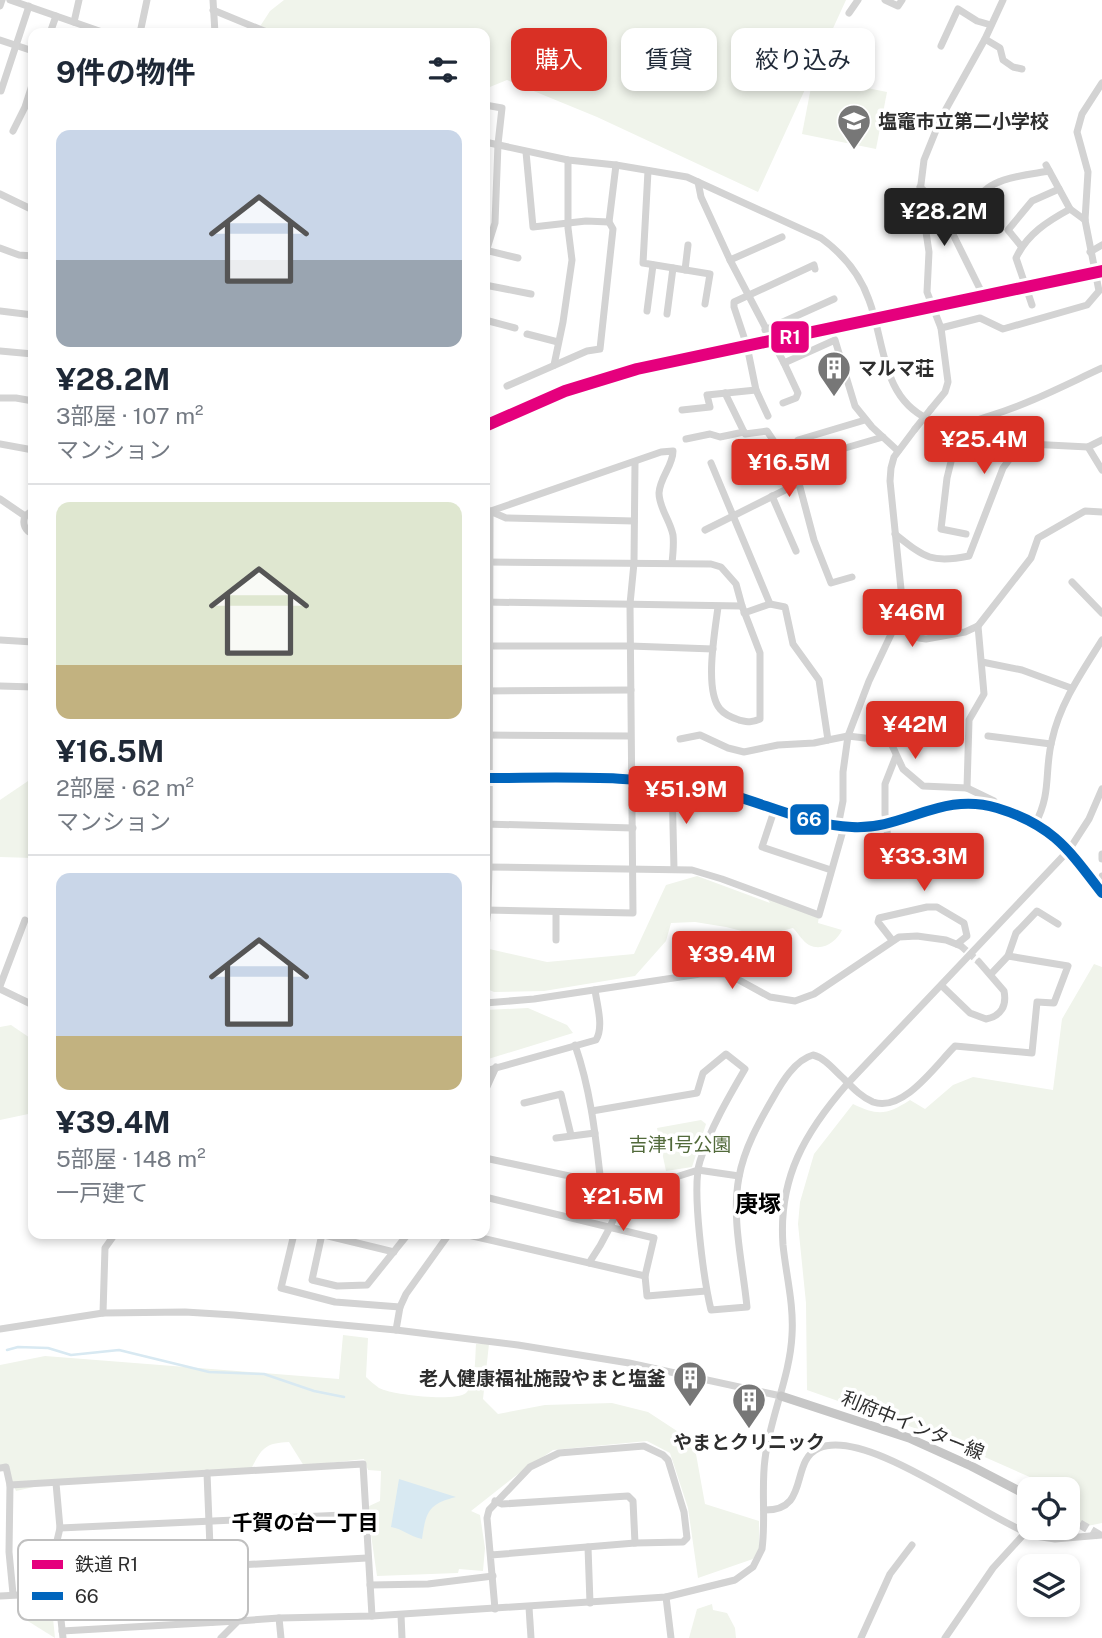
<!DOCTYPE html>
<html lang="ja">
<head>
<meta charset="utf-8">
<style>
	:root { --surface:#fff; --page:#f2f2f3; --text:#1f2937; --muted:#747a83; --line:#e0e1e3; --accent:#d93025 }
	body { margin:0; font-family:"Public Sans","Noto Sans JP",sans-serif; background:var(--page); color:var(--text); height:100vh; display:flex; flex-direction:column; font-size:26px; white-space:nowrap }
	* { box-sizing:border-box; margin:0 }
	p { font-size:23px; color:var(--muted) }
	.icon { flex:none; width:38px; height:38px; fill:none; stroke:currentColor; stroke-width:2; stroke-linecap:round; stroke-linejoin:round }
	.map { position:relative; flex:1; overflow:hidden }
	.sheet { position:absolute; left:28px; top:28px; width:462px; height:1211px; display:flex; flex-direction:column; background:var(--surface); border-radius:14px; box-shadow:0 4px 10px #0003 }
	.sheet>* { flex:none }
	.guide { position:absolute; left:511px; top:28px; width:485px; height:63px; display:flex; gap:14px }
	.controls { position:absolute; left:1017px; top:1477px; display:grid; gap:14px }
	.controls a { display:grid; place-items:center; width:63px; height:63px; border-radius:14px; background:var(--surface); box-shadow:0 4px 10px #0003; font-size:35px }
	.price { position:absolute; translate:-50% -60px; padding:0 16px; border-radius:7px; background:var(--accent); color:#fff; font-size:23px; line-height:46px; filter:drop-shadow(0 2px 4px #0008) }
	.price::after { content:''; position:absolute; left:50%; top:42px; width:21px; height:16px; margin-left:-10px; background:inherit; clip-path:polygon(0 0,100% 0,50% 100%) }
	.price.selected { background:#222; color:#fff }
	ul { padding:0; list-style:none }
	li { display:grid; align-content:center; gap:14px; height:371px; padding:0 28px }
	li+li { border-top:2px solid var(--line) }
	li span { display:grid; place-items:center; height:217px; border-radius:14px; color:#555 }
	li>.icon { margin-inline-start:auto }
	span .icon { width:126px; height:126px; fill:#fffc; stroke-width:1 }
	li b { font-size:30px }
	h2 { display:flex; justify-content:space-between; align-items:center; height:84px; padding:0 28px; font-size:30px }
	.tag { padding:0 24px; border-radius:14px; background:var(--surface); box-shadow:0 4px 10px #0003; font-size:24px; line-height:63px }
	.tag.selected { background:var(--accent); color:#fff }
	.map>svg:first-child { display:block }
	.green { fill:#f0f4eb }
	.water { fill:#d8e9f2 }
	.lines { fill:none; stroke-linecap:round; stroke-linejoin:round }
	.stream { stroke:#d8e9f2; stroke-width:2.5 }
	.minor-tunnel { stroke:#d5d5d5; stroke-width:7; stroke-dasharray:7 3.5; stroke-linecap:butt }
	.major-tunnel { stroke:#d5d5d5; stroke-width:9; stroke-dasharray:9 4.5; stroke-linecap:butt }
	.minor { stroke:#d3d3d3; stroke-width:7 }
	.major { stroke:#c6c6c6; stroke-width:9 }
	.minor-bridge { stroke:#d3d3d3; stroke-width:7 }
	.bus-1-casing { stroke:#fff; stroke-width:16 }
	.bus-1 { stroke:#0065bd; stroke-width:10 }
	.rail-1-casing { stroke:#fff; stroke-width:18 }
	.rail-1 { stroke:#e5007d; stroke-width:12 }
	.labels { text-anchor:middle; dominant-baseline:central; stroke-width:7; stroke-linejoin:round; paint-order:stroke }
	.poi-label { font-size:19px; font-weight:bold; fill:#2e2e2e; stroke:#fff; text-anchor:start }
	.park-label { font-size:19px; fill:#526a3b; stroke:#fff }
	.street-label { font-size:19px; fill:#2e2e2e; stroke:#fff }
	.neighbourhood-label { font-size:21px; font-weight:bold; fill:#000; stroke:#fff }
	.quarter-label { font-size:23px; font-weight:bold; fill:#000; stroke:#fff }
	.key { fill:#fff; stroke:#c0c0c0; stroke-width:2 }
	.key-label { font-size:19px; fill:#2e2e2e }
	.line-badge { stroke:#fff; stroke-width:2.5 }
	.badge-label { font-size:19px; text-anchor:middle; font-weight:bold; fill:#fff }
</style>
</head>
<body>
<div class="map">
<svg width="1102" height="1638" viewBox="0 0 1102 1638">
	<rect width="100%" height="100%" fill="#fff"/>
	<g class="green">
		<path d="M284,0H846L758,192L597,117L507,80L485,89V33H264L259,28L270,11Z"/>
		<path d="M813,77L887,92L876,149L802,134Z"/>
		<path d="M33,757V858L0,857V800L31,779Z"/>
		<path d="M697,876L770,903L766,897L819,915L818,923L842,930C837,941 823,952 809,945C803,942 798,933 793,928L762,936L726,927L695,922L671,923L666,941L635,976L544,991L494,992L485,988V948L547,962L634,954L666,885Z"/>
		<path d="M1094,964L1102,967V1523C1082,1527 1060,1533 1041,1528H1068V1489H1038L1041,1482L937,1436L807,1390L806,1303L798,1224L800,1202L814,1154L853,1104C878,1116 887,1115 910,1100L925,1109L953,1085L973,1077L1053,1090L1062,1019Z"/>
		<path d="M528,1008L567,1025L573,1033L485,1060V1010Z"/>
		<path d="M11,1025L33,1040V1113L0,1120V1027Z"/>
		<path d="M701,1120L706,1124L692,1167L666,1171L657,1128Z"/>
		<path d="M343,1335L368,1338L366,1377C370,1381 375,1385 379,1388C392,1395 455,1402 466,1393C476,1384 475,1357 476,1344H489L483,1399L498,1414L545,1405L612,1403L648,1412L677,1431L696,1454L705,1504L759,1521V1550L753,1559L698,1578L688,1508L670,1453L647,1441L553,1450L514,1477L471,1511L480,1515L485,1548L483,1571L459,1569L458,1573L377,1576L367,1507L380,1501L381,1471L368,1470L364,1459L304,1466L289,1442C265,1443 262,1448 251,1469C172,1472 93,1472 16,1491L6,1468H0V1365L45,1356L339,1379Z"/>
		<path d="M53,1602L61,1618H53L55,1638L23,1618Z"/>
		<path d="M712,1604L713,1610L727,1613L735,1628L736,1638H689L697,1609Z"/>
	</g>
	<path class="water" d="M399,1479L456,1497C428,1504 426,1512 422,1539C409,1536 403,1529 391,1527Z"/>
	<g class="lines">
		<path class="stream" d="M7,1350L18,1347L48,1348L71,1355L119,1350L209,1372L264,1374L314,1391L344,1397"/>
		<path class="minor-tunnel" d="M961,946L979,962"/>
		<path class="major-tunnel" d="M1068,1517L1102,1537"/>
		<g class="minor">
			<path d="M10,0L105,33"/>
			<path d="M213,0L215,33"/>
			<path d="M885,0L898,6L902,0"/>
			<path d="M0,6L2,0"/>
			<path d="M213,10L269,33"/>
			<path d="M849,13L858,0"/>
			<path d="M74,22L79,0"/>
			<path d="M50,33L56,16"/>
			<path d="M140,33L147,0"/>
			<path d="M985,39L1000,48L1003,60L1013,67L1022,69"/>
			<path d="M0,40L33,51"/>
			<path d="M941,46L958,9L977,21L991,25"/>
			<path d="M1,91L29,6"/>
			<path d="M485,105L502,108L498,144L495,223L485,255"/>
			<path d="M13,131L25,107L33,82"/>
			<path d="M485,142L568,160L616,165L687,177L821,238C843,254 860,274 869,300C885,342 881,397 928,419C937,424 948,427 959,425C969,424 980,419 989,416C1029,404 1065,385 1102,368"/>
			<path d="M526,152L533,227L586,221L609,222"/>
			<path d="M1046,165L1070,209L1085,220"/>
			<path d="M648,171L643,263L710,274L705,304"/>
			<path d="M698,182L701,197L730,260L784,363L835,340L855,406L872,427L898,451"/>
			<path d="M920,187L937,202L984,297"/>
			<path d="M0,194L31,209"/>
			<path d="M979,198C990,177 1028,175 1049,171"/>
			<path d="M1021,246L1008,230L1032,201L1059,189"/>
			<path d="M0,248L19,255L33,256"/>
			<path d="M485,250L518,258"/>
			<path d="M1090,252L1102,245"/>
			<path d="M730,260L782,237"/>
			<path d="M685,270L688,245"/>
			<path d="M485,285L531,294"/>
			<path d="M1032,305L1016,258C1027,234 1048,221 1070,209"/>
			<path d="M0,311L33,315"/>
			<path d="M647,311L653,265"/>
			<path d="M667,314L673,268"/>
			<path d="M485,320L515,328"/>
			<path d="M941,328L980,318L1003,329L1087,305L1099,291L1085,220L1088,172L1077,132L1082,114L1102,83"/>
			<path d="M765,330L834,299"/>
			<path d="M527,334L558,342"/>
			<path d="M0,351L33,354"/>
			<path d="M554,365L563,322L572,260L568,228V160"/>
			<path d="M507,386L587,351L600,349L613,229L609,222L616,165"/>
			<path d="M756,390L768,416"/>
			<path d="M725,393L745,434L767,431L797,476L814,540L831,583L852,577"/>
			<path d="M0,398H16L33,401"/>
			<path d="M783,403L796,398L798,393L784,363"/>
			<path d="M931,409L945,392L948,382L941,328L927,292L929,252L920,192L924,160L941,118L985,39L1003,0"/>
			<path d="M682,410L710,407L707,395L756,390L747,346L734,307V302L814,265L815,269"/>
			<path d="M915,429L894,457L891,468L890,481L903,609L915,635L919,638L926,639L965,632L978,626L1031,558L1038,538L1085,511L1102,512"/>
			<path d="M686,439L710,434L720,437L744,432"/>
			<path d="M798,440L865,420"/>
			<path d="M0,444L33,450"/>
			<path d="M1088,447L1102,470"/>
			<path d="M835,451L883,437"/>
			<path d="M711,463L770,604"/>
			<path d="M761,463L784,458"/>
			<path d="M772,496L796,551"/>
			<path d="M0,499L25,516"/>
			<path d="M33,510L25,516C22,524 25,531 33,534"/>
			<path d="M485,513L661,452L673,451C673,466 660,477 659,493C659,508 670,520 673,535C674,544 673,554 672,563"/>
			<path d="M705,530L799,483"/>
			<path d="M895,534C924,557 931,564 969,556L1003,468L1017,449L1029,444L1088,447L1102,440"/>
			<path d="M966,534L941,529L947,478L960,425L975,437L1001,448L1011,445L1017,449"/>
			<path d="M485,562L711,564L721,567L736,584L742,606L760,653V719C751,723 748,722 739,720C733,718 724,714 720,709C704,690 715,631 718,607"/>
			<path d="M1072,582L1102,613"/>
			<path d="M485,602L742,606"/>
			<path d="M0,640L33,642"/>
			<path d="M485,646H630L713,649"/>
			<path d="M982,662L1022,670L1071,688"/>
			<path d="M0,686L33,687"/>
			<path d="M485,691L631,690"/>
			<path d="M485,735L630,736"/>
			<path d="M988,736L1051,744"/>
			<path d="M680,739L700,735L728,748L744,752L778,745L814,743L828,740L819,680L793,644L785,607L770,604L744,613"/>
			<path d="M828,740L848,736L890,741L903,769L923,786L967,788L994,801L997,808"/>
			<path d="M485,778C561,778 639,774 714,790C756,800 796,817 838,826L853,828L877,826"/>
			<path d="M672,783L674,869"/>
			<path d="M967,788L969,720L984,694L978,626"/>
			<path d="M775,808L762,847L831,870"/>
			<path d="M910,817C923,812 937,806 951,804C991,798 1042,821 1069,850C1082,863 1091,879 1102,893"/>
			<path d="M485,824L633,828"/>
			<path d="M1035,824C1052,793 1044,771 1052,740C1060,703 1082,672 1102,640"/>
			<path d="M838,826L843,801V772L848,736L869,681L903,609"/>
			<path d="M1102,854V859"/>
			<path d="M485,867L692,870L722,879L819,915L844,827"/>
			<path d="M892,872L885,814V784L896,756"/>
			<path d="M1098,888L1102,876"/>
			<path d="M485,910L633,913L630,604L634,563L635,463"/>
			<path d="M485,935L488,910L489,867L490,511L506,518L634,521"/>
			<path d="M556,940V912"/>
			<path d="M892,940L878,922L879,918L927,907H937L964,923L967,936L957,944"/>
			<path d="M991,974L1008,956L1016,933L1037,911L1058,924"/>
			<path d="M0,986L25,920"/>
			<path d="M942,986L970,1013L986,1019C1001,1016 1007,1006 1004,991L979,962"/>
			<path d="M0,989L33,1005"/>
			<path d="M485,1003L534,999L700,974H728L770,997L795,1001L814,994L899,937L917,936L946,940L961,946"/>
			<path d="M575,1045C590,1088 595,1131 600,1175L598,1182"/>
			<path d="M485,1071L596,1040C604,1027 597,1005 595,990"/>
			<path d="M485,1091L496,1067"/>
			<path d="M524,1103L561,1094L571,1135"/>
			<path d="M592,1111L697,1093L703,1073L726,1054L745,1069C728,1098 710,1129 700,1161C691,1188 704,1281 711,1310L747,1307C743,1265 731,1219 739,1177C744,1149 759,1122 773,1098C782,1082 795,1060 813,1055C825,1058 834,1070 843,1078C852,1087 861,1097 873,1102C903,1113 936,1065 955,1046L1032,1053L1037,1002L1054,1003L1068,966L1008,956"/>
			<path d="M556,1138L595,1133"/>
			<path d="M485,1158L635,1190L698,1170L739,1176"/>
			<path d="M485,1197L654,1238L645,1276L647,1296L706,1291"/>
			<path d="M294,1234L281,1288L335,1302L400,1307"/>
			<path d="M320,1234L394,1252"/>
			<path d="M322,1234L312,1280L337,1286L367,1285L408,1234"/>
			<path d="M464,1234L645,1276"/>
			<path d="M589,1263C605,1240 617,1215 625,1189"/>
			<path d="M103,1313L105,1248L115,1234"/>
			<path d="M0,1329L103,1313L185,1312L234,1315L396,1330L518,1345L629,1363L781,1396"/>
			<path d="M396,1330L400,1307L406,1294L449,1234"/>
			<path d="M0,1468L6,1467L10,1485L9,1552L13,1594"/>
			<path d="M207,1473L213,1622"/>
			<path d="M56,1483L60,1528L56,1545L58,1593L63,1638"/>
			<path d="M10,1485L363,1464L372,1616"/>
			<path d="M495,1501L502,1504L628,1496L633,1501L635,1543"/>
			<path d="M764,1510C811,1511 789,1461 819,1448C867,1427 987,1520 1035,1536L1055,1539L1102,1535"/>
			<path d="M60,1528L366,1514"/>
			<path d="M588,1547L590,1603"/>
			<path d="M491,1555L635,1543L683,1542L687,1538L684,1512L668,1460L663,1455L644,1446L559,1453L530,1467L489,1510L487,1518L495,1609"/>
			<path d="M58,1575L367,1558"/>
			<path d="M370,1585L428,1584L493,1576"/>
			<path d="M0,1596L58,1593"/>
			<path d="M666,1597L671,1638"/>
			<path d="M529,1607L531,1638"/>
			<path d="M401,1615L402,1638"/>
			<path d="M279,1618L281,1638"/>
			<path d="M62,1631L237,1621"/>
			<path d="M221,1638L238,1621L279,1618L372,1616L666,1597L735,1580L753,1567L762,1549C766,1519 761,1488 765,1459C770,1417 790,1377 792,1335C794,1304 786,1275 783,1245C778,1178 805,1132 848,1083L1069,850L1089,819L1102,789"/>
			<path d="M861,1638L890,1574L912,1545"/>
			<path d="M945,1638L993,1568L1025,1533"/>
		</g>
		<path class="major" d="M781,1396L909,1438L971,1466L1029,1496"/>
		<g class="minor-bridge">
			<path d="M915,429L931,409"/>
			<path d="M877,826L910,817"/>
		</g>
		<g class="bus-1-casing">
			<path id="bus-1" d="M485,778C561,778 639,774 713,790C758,800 806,825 852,827C905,830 941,791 997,808C1053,825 1069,850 1102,893"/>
		</g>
		<use href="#bus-1" class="bus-1"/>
		<g class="rail-1-casing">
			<path id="rail-1" d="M485,426L565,391L637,369L1102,271"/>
		</g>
		<use href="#rail-1" class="rail-1"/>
	</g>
	<defs>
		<g id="school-pin" transform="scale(1.75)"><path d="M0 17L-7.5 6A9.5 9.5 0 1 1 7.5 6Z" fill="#777" stroke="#fff"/><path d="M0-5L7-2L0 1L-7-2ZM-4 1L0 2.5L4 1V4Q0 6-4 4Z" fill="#fff"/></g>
		<g id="building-pin" transform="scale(1.75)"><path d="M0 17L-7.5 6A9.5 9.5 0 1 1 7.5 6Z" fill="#777" stroke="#fff"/><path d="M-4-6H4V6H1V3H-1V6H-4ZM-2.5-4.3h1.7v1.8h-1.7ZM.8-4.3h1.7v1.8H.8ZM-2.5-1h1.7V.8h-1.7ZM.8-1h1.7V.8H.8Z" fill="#fff"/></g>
	</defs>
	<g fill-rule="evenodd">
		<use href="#school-pin" x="854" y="121"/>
		<use href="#building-pin" x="834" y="368"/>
		<use href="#building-pin" x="690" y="1378"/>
		<use href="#building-pin" x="749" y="1400"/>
	</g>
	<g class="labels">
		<g class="poi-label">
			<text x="878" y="121">塩竈市立第二小学校</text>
			<text x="858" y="368">マルマ荘</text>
			<text x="666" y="1378" text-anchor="end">老人健康福祉施設やまと塩釜</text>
			<text x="749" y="1442" text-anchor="middle">やまとクリニック</text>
		</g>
		<g class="park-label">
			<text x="680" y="1144">吉津1号公園</text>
		</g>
		<g class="street-label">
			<text transform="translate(913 1425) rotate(22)">利府中インター線</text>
		</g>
		<g class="neighbourhood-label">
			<text x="305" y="1522">千賀の台一丁目</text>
		</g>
		<g class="quarter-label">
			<text x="758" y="1203">庚塚</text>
		</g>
	</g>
	<rect x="18" y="1540" width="230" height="80" rx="10" class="key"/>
	<rect x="32" y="1560" width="31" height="9" fill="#e5007d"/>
	<rect x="32" y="1592" width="31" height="8" fill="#0065bd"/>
	<g class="key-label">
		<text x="75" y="1571">鉄道 R1</text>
		<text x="75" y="1603">66</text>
	</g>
	<g class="line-badge">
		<rect x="770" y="320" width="40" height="34" rx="7" fill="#e5007d"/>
		<rect x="789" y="803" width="41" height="33" rx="7" fill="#0065bd"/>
	</g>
	<g class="badge-label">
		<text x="790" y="344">R1</text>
		<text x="809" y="826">66</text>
	</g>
</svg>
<div class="controls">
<a><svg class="icon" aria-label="locate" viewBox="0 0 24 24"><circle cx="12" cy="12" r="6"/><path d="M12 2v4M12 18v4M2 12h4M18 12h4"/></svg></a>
<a><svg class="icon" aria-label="layers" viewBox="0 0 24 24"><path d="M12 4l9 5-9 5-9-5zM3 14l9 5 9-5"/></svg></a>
</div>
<b class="price selected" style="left:944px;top:248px">¥28.2M</b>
<b class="price" style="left:984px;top:476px">¥25.4M</b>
<b class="price" style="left:789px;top:499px">¥16.5M</b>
<b class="price" style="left:912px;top:649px">¥46M</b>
<b class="price" style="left:915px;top:761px">¥42M</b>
<b class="price" style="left:686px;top:826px">¥51.9M</b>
<b class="price" style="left:924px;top:893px">¥33.3M</b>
<b class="price" style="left:732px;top:991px">¥39.4M</b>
<b class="price" style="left:623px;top:1233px">¥21.5M</b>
<div class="guide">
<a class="tag selected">購入</a>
<a class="tag">賃貸</a>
<a class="tag">絞り込み</a>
</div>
<section class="sheet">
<h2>9件の物件<svg class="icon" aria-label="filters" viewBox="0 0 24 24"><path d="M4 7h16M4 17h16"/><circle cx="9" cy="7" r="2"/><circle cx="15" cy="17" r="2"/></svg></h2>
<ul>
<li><span style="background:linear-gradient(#c9d6e8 60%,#9aa5b1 0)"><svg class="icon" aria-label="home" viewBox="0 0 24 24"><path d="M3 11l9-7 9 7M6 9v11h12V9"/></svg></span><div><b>¥28.2M</b><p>3部屋 · 107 m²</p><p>マンション</p></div></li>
<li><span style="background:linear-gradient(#dfe7d0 75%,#c2b280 0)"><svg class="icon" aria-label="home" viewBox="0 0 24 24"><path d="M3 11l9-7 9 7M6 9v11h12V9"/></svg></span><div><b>¥16.5M</b><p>2部屋 · 62 m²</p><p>マンション</p></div></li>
<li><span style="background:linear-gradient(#c9d6e8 75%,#c2b280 0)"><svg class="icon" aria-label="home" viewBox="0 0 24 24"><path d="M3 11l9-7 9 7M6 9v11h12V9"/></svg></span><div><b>¥39.4M</b><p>5部屋 · 148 m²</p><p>一戸建て</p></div></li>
</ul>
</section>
</div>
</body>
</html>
